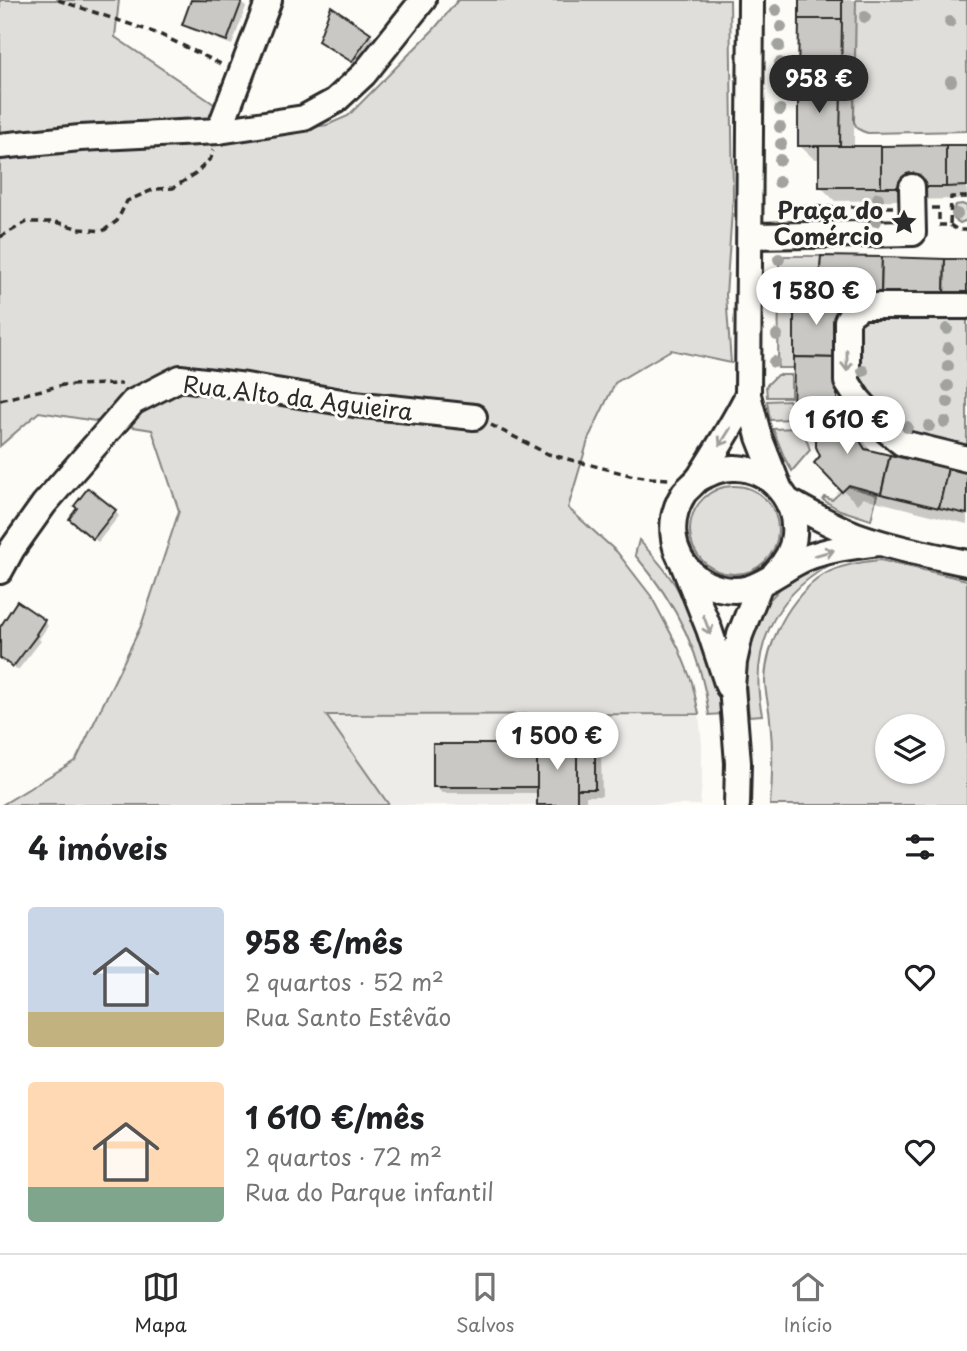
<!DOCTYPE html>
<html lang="pt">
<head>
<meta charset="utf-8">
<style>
	:root { --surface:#fff; --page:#f6f6f6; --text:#202124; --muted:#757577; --line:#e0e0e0; --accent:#2b2b2b }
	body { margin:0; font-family:"Playpen Sans",sans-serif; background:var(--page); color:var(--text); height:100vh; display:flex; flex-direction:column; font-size:26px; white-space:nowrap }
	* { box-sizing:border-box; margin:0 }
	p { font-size:23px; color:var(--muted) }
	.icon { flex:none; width:38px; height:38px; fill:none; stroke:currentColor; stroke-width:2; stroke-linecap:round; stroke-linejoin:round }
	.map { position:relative; height:805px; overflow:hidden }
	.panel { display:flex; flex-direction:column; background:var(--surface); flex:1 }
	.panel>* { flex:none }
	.fabs { position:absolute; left:875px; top:714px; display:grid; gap:14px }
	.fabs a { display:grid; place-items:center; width:70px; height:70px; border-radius:50%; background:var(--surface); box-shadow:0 2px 5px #0004; font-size:35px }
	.price { position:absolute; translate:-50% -60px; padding:0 16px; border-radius:24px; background:#fff; color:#222; font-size:23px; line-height:46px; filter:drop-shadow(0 2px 4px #0008) }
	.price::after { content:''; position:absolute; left:50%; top:42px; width:21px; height:16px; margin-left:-10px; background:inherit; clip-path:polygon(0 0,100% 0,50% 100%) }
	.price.current { background:var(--accent); color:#fff }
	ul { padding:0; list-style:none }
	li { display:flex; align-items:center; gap:21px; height:175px; padding:0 28px }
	li span { display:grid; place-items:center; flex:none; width:196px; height:140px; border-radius:7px; color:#555 }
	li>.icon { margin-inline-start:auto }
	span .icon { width:84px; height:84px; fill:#fffc; stroke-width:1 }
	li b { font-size:30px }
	h2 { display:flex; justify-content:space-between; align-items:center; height:84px; padding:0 28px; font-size:30px }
	.tab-bar { display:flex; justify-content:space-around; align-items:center; height:98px; border-top:2px solid var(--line); background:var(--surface); font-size:19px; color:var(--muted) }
	.tab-bar a { display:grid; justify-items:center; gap:4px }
	.tab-bar .current { color:var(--accent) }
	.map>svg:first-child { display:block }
	.built { fill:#edece8 }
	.green { fill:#dfdeda; stroke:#858482; stroke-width:2; fill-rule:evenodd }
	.shadow { fill:#0003 }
	.building { fill:#c9c8c4; stroke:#2b2b2b; stroke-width:2 }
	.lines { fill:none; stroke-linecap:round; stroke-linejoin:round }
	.minor-casing { stroke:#2b2b2b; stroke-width:30 }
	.path { stroke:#2b2b2b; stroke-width:3.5; stroke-dasharray:7 5; stroke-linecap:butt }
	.minor { stroke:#fdfcf7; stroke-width:24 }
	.tree { fill:#a2a29f }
	.oneway { stroke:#9e9e9b }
	.labels { text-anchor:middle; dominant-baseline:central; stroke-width:6; stroke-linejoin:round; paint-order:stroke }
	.poi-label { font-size:23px; font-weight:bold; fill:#2b2b2b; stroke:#fdfcf7; text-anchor:end }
	.street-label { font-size:23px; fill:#2b2b2b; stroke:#fdfcf7 }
</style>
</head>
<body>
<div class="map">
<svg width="967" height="805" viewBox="0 0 967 805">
	<rect width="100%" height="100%" fill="#fdfcf7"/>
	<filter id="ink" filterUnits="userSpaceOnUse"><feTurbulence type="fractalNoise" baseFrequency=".0143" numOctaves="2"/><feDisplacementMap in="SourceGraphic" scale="14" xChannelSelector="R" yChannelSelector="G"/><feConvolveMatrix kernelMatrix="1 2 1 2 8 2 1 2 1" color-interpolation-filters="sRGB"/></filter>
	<g filter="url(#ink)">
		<path class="built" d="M699,714L702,744V782L700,805H389L325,715Z"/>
		<g class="green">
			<path d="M0,0H119L115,37L248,127L287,131L327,125L348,116L435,28L458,0H730L733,197L726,295L731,363L671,350L615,383L589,437L568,508L617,552L651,596L678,647L692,682L699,714L326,715L389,805H2L76,760L141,626L179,511L152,430L39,412L0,446Z"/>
			<path d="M856,0H967V131L868,133C860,131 857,129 854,122Z"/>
			<path d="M962,204L967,206V220L960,223L954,219L952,213L956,205Z"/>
			<path d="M779,256H821L819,282L779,283Z"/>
			<path d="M779,287H819L818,296H794V368H778Z"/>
			<path d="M967,313V456L901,439L905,426L867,399L855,382L856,328L864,315Z"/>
			<path d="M777,375H791V397H767L766,386Z"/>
			<path d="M789,400L792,407V419L770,420L767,401Z"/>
			<path d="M797,428L805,435L810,450L792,471L785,459L773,429Z"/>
			<circle cx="734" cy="530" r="44"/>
			<path d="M847,486L877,495L871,520L840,510L823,500L825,497L832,500Z"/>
			<path d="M639,540C647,549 656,559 664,569C694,608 715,665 722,714L709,715C702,654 674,600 635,555Z"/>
			<path d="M880,560L967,580V805H770C773,776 773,748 770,719C769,706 765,693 765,681C766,642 790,597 823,575C840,565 861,562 880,560ZM887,726H933V772H887Z"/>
			<path d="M827,563L828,566C772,598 749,652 762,715L749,716L745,675V654L762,608L786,582L805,571Z"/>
		</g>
		<g class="shadow">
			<path d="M193,0H234L241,3L246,7L232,45L189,29L184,24Z"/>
			<path d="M800,0H855L854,148L967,147V199L835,201L821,187V159H814L799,145Z"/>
			<path d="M369,34L374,39L357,65L325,45Z"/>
			<path d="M822,258L967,260L852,310L851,428L863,439L871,452L967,474V524L863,498L857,504L816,463L822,456L818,439L814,433H809L795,418L820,297Z"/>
			<path d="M115,511L119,516L98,542L75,524Z"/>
			<path d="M44,621L48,626L39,639L41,641L18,670L0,658V630Z"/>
			<path d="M576,741L580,745H594L601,753L602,796H586V805H539V793H442L435,786L539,746Z"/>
		</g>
		<g class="building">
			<path d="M191,0L242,1L227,41L182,25Z"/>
			<rect x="799" y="0" width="43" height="19"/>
			<path d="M331,6L371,33L352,62L318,41Z"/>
			<path d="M799,19H842L841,84L798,83Z"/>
			<path d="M798,83L841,84L840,146H798Z"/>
			<path d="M946,145V187H881V146Z"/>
			<path d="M946,145H967V186L946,187Z"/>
			<rect x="819" y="146" width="62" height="41"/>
			<path d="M821,256L882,257L881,297L818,296Z"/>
			<path d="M882,257L945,259L944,299L881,297Z"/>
			<path d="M945,259H967V303L944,299Z"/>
			<path d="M794,296L838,297L837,358L794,357Z"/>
			<path d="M794,357L837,358V419H793Z"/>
			<path d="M803,419H837L849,423L865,449L890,455L881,494L849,485L842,492L814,463L820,456L816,447V440Z"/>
			<path d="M890,455L948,468L939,508L881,494Z"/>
			<path d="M948,468L967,472V514L939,508Z"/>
			<path d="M88,488L116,510L93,539L69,519L77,508L74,506Z"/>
			<path d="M17,601L45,620L36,634L37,635L13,667L0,658V627Z"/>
			<path d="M537,740H577V744H595V789H577V805H537V787H433V744H537Z"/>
			<rect x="537" y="740" width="40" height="65"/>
		</g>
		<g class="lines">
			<g class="minor-casing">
				<g id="minor">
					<path d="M751,0L748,395L759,437L779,488"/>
					<path d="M219,131L269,0"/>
					<path d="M0,146L80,138L219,131L304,118L335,101L364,74L423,0"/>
					<path d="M750,236L913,233L912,187"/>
					<path d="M967,306H862L851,314L847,321V382L858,399L886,430L902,443L967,459"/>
					<path d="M748,395C734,422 718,448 702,473C698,481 690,486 684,493C667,519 670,554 694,575C708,588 731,593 749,588C769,582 787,566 806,558C829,549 855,546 879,543"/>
					<path d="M700,478C712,472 723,467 736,468C771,469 797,501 794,535C793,550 785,563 775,573"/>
					<path d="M788,501C810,513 832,526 856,535C892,548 930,555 967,563"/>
					<path d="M684,566L709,629L728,686"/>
					<path d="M0,571L12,549L44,504L133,402L180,378L246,386L354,404L474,417"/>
					<path d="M737,805L738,763L732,687L734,662L740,635L760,584"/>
				</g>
			</g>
			<g class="path">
				<path d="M58,0L159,34L223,65"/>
				<path d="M779,207H893"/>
				<path d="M932,208H939V225H950L951,197H967"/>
				<path d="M950,225L958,230H967"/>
				<path d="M0,237L27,222H56L80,229L103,231L117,221L127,201L155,189L173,188L195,174L211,158L213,150"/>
				<path d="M0,400L63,385L122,384"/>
				<path d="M491,425L548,454L630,475L651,478L670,479"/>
			</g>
			<use href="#minor" class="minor"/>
		</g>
		<g class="tree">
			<circle cx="776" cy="10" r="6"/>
			<circle cx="865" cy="17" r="6"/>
			<circle cx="950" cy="22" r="6"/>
			<circle cx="781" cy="27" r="6"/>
			<circle cx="779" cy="46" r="6"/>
			<circle cx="780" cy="63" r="6"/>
			<circle cx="951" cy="81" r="6"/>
			<circle cx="780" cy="89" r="6"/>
			<circle cx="780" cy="110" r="6"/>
			<circle cx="780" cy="127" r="6"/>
			<circle cx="781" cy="144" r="6"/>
			<circle cx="780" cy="160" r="6"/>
			<circle cx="779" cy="182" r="6"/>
			<circle cx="878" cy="198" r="6"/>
			<circle cx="957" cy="214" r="6"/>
			<circle cx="876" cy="221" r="6"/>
			<circle cx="779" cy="259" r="6"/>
			<circle cx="781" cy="275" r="6"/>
			<circle cx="776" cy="307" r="6"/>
			<circle cx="947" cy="329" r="6"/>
			<circle cx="777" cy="335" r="6"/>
			<circle cx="948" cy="348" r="6"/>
			<circle cx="774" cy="362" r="6"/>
			<circle cx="948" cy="366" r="6"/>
			<circle cx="863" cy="371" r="6"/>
			<circle cx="948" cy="386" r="6"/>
			<circle cx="948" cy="402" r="6"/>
			<circle cx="945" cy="422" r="6"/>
			<circle cx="929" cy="426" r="6"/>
			<circle cx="907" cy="427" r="6"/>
		</g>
		<defs><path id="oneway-shaft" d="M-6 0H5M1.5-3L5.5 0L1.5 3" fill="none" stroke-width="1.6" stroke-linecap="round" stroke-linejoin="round" transform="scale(1.75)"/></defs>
		<g class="oneway">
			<use href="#oneway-shaft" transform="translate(847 361) rotate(90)"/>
			<use href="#oneway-shaft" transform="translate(725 437) rotate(122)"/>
			<use href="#oneway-shaft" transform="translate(824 553) rotate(-16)"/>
			<use href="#oneway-shaft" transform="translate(707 625) rotate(69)"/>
		</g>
	</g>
	<defs>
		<g id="sight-bare" transform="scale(2.1)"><path d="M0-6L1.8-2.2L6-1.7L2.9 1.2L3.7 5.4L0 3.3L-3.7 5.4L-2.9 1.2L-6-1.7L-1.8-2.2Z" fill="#2b2b2b" stroke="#fdfcf7" stroke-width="2.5" paint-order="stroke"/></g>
	</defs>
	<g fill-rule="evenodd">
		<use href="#sight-bare" x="904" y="222"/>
	</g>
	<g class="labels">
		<g class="poi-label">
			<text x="883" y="209">Praça do<tspan x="883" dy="26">Comércio</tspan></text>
		</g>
		<g class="street-label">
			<text transform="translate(298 397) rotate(7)">Rua Alto da Aguieira</text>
		</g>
	</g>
</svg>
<div class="fabs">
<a><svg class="icon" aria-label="layers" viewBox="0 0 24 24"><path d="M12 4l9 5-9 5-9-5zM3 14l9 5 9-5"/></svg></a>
</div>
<b class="price current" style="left:819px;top:115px">958 €</b>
<b class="price" style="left:816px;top:327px">1 580 €</b>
<b class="price" style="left:847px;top:456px">1 610 €</b>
<b class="price" style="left:557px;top:772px">1 500 €</b>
</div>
<section class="panel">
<h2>4 imóveis<svg class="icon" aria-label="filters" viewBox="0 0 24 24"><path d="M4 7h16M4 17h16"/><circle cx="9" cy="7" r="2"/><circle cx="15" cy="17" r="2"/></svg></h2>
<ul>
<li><span style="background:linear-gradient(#c9d6e8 75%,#c2b280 0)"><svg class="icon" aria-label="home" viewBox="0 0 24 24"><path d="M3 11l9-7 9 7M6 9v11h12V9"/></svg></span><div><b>958 €/mês</b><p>2 quartos · 52 m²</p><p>Rua Santo Estêvão</p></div><svg class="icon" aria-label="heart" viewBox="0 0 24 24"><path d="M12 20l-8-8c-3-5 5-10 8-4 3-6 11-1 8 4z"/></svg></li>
<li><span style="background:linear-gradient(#ffd9b3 75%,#7fa58c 0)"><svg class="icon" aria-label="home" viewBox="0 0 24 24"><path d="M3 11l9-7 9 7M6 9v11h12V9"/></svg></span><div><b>1 610 €/mês</b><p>2 quartos · 72 m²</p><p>Rua do Parque infantil</p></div><svg class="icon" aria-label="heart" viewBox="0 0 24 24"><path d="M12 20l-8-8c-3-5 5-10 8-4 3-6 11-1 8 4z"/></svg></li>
</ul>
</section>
<nav class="tab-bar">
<a class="current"><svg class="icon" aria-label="map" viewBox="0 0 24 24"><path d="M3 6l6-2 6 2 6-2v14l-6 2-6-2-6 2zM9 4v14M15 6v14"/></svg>Mapa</a>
<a><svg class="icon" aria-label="saved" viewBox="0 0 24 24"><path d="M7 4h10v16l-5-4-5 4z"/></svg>Salvos</a>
<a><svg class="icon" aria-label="home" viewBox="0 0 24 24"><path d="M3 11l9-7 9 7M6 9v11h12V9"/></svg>Início</a>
</nav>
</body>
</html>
